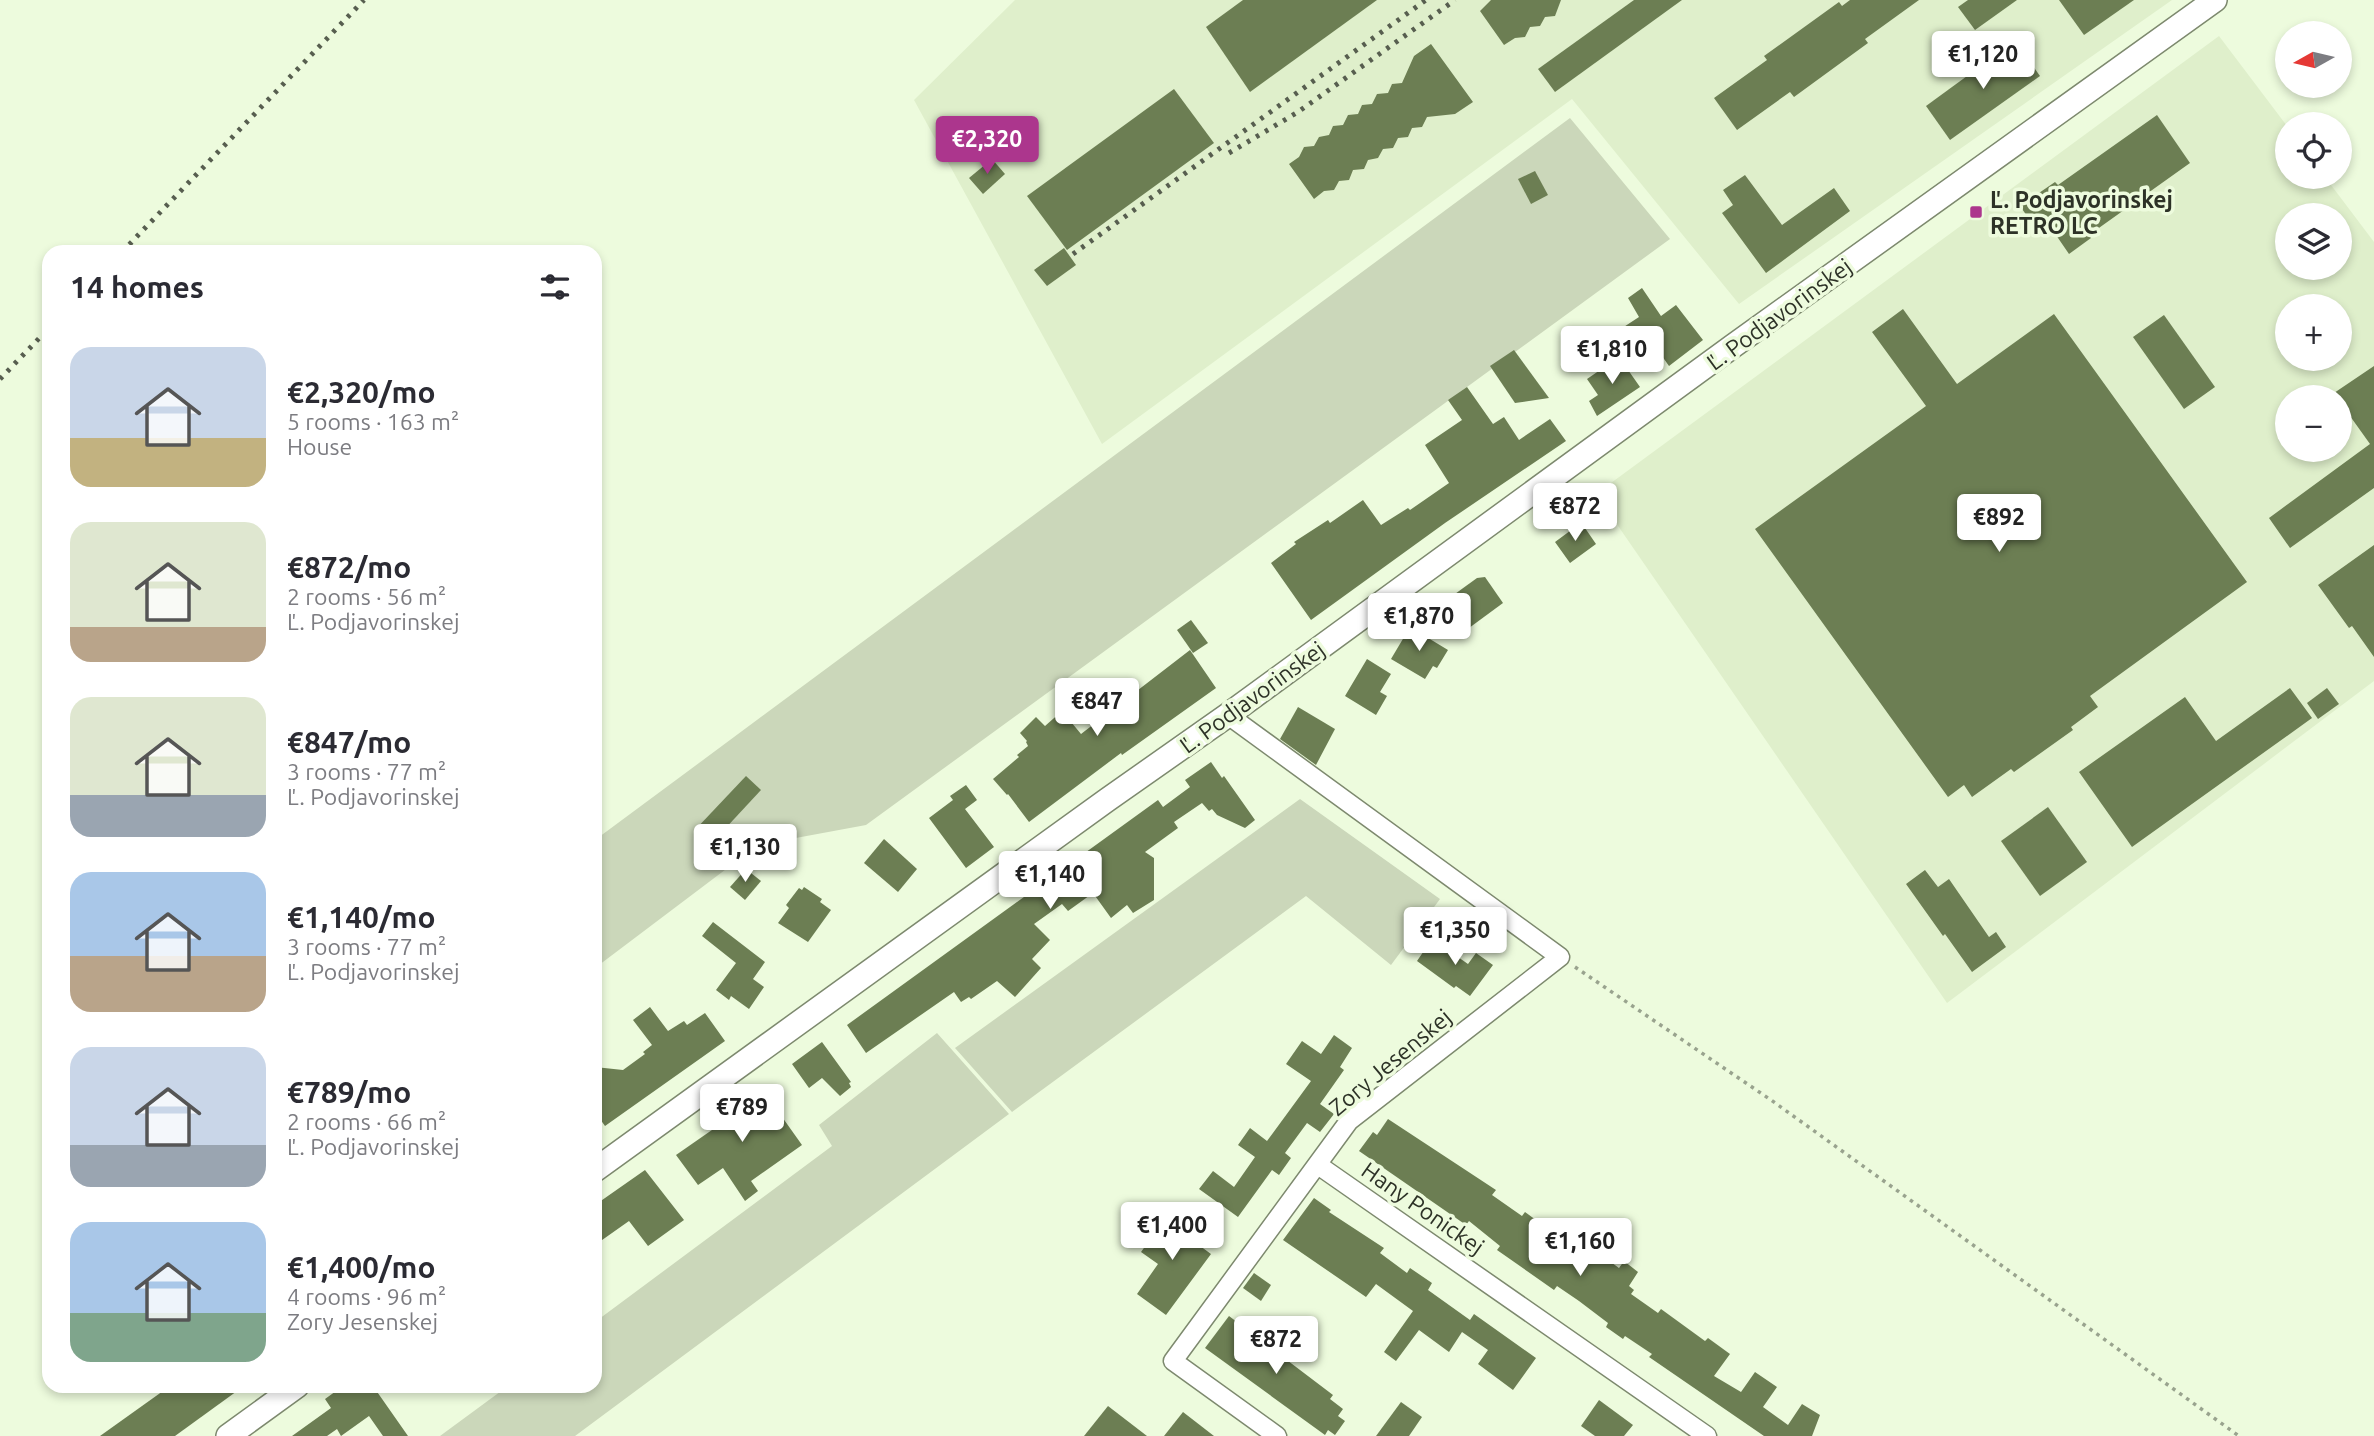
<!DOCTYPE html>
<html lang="en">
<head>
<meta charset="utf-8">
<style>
	:root { --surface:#fff; --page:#f2f2f3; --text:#2b2b33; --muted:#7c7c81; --accent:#ac368d }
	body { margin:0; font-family:Ubuntu,sans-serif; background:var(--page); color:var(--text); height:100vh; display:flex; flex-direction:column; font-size:26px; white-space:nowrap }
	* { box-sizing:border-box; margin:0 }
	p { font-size:23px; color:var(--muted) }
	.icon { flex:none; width:38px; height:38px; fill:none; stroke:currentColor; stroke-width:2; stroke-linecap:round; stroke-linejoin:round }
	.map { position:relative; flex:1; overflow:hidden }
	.sheet { position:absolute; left:42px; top:245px; width:560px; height:1148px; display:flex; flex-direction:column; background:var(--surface); border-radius:21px; box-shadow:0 4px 10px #0003 }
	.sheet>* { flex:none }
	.needle { width:46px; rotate:262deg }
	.buttons { position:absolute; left:2275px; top:21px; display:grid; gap:14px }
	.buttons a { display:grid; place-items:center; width:77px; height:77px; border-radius:50%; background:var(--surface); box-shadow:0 4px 10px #0003; font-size:35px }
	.price { position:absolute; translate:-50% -60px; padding:0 16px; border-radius:7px; background:#fff; color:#222; font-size:23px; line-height:46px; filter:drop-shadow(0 2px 4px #0008) }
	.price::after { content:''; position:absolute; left:50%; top:42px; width:21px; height:16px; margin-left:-10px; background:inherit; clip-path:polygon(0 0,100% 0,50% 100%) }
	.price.current { background:var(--accent); color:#fff }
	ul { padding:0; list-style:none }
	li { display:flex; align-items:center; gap:21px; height:175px; padding:0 28px }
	li span { display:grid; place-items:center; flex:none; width:196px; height:140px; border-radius:21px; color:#555 }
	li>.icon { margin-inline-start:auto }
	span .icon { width:84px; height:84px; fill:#fffc; stroke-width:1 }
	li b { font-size:30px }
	h2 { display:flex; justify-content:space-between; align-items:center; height:84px; padding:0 28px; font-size:30px }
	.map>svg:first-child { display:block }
	.built { fill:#dfefcb; fill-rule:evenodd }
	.green { fill:#cbd7ba }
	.building { fill:#6c7e53 }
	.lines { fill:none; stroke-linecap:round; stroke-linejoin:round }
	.minor-casing { stroke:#7d896e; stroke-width:21 }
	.tertiary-casing { stroke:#7d896e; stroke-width:26 }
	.path { stroke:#99a38e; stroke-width:3.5; stroke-dasharray:3.5 5; stroke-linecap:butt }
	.minor { stroke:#fff; stroke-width:18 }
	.tertiary { stroke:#fff; stroke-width:23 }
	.rail { stroke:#575e4f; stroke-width:5; stroke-dasharray:3.5 7; stroke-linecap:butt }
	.poi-dot { fill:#ac368d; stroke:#edfbdd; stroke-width:2.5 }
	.labels { text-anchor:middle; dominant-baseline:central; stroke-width:7; stroke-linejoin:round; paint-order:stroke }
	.poi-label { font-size:23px; font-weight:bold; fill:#2d3227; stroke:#edfbdd; text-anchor:start }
	.street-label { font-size:23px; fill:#2d3227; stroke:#edfbdd }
</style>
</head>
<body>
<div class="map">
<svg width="2374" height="1436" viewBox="0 0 2374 1436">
	<rect width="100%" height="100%" fill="#edfbdd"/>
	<g class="built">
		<path d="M1015,0H2172L1739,304L1572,99L1102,444L914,100Z"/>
		<path d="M2219,36L2287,126V177H2325L2374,242V681L1947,1003L1596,494ZM2287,215H2340V268H2287ZM2287,306H2340V359H2287ZM2287,397H2340V450H2287Z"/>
	</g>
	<g class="green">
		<path d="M1570,118L1670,239L866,825L758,845L595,968V840Z"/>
		<path d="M1300,799L1440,899L1391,965L1306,896L1012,1112L955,1048Z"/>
		<path d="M937,1033L1009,1114L575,1436H440L508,1386H595V1322L832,1146L819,1125Z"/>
	</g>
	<g class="building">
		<path d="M1243,0H1377L1250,92L1206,27Z"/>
		<path d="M1491,0H1561L1555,16L1545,17L1540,26L1530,27L1525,37L1515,38L1504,45L1480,11Z"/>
		<path d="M1634,0H1682L1555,92L1538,69Z"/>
		<path d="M1850,0H1919L1865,39L1868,43L1794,97L1790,92L1737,130L1714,98L1767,60L1764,56L1839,2L1842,6Z"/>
		<path d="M1968,0H2017L1975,30L1958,7Z"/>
		<path d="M2059,0H2134L2084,35Z"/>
		<path d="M2015,41L2040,76L1950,140L1926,106Z"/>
		<path d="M1431,44L1473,102L1455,114L1427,117L1422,127L1412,128L1408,137L1398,138L1393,148L1383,149L1378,158L1368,160L1364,169L1353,170L1349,180L1339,181L1334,190L1324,191L1314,199L1289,164L1299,157L1304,147L1314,146L1319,137L1329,135L1333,126L1343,125L1348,115L1358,114L1362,105L1372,104L1377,94L1388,93L1392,84L1402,83L1414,56Z"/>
		<path d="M1174,89L1214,143L1067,250L1027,196Z"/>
		<path d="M2157,115L2190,163L2089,235L2091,238L2069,254L2045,219L2034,226L2020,206L2055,182L2058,185Z"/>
		<path d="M992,159L1005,174L983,194L969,178Z"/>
		<path d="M1535,171L1548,195L1531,204L1518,179Z"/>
		<path d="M1745,175L1782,225L1834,188L1850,211L1766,273L1722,213L1733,205L1723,190Z"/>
		<path d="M1064,248L1076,265L1047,286L1034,270Z"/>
		<path d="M1642,288L1661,316L1676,305L1703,340L1669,366L1645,332L1619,350L1610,336L1639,317L1628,298Z"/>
		<path d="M1903,309L1957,384L2054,314L2247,582L2090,696L2098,707L2071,727L2073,730L2014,772L2011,769L1972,797L1964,785L1948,797L1755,529L1926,406L1872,332Z"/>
		<path d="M2164,315L2215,387L2184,409L2133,337Z"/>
		<path d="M1514,350L1549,398L1515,403L1490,366Z"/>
		<path d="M1619,357L1640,387L1597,416L1589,401L1598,395L1587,379Z"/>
		<path d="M2374,366V488L2290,548L2269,518L2370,444L2340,402V397H2336L2334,393Z"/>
		<path d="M1467,387L1493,424L1504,417L1519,440L1550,419L1566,441L1445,523L1311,620L1271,563L1296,544L1294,542L1328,520L1330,523L1363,500L1381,525L1408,508L1410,510L1449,483L1425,445L1462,420L1448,400Z"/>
		<path d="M1578,525L1582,531L1585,528L1596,544L1570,563L1555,542Z"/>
		<path d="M2374,545V657L2352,626L2349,628L2318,585Z"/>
		<path d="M1485,577L1503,603L1469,628L1448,599L1477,578Z"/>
		<path d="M1191,620L1208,643L1193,653L1177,630Z"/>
		<path d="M1410,627L1448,650L1437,668L1433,666L1425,679L1391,659Z"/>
		<path d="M1190,650L1216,688L1122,755L1121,753L1029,822L1008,794L1007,795L993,779L1019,757L1017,755L1028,746L1026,742L1027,741L1020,733L1036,717L1045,726L1062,711L1081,734Z"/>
		<path d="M1367,659L1391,674L1380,692L1387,696L1376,715L1345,696Z"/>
		<path d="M2290,688L2312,718L2132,847L2079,772L2185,697L2216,741Z"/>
		<path d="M2327,688L2339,704L2318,719L2307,703Z"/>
		<path d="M1298,707L1335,729L1316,765L1280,739Z"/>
		<path d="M1211,762L1222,778L1224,776L1255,820L1245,828L1217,815L1212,809L1209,811L1202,803L1174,822L1178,828L1145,852L1154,858V900L1133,913L1127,905L1111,918L1093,893L1068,911L1062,904L1034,924L1050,940L1032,959L1041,968L1015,997L997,981L971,999L969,997L961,1002L954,992L866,1053L847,1025L1158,800L1163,807L1190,787L1185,780Z"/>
		<path d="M746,776L761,790L709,846L694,831Z"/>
		<path d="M966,785L977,800L965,809L994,847L966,868L929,818L953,800L950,796Z"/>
		<path d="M2048,807L2087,862L2040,896L2001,841Z"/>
		<path d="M884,839L917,869L898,892L864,863Z"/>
		<path d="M746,869L761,881L745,900L730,887Z"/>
		<path d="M1925,870L1938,887L1949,879L1989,937L1996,932L2006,947L1972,972L1945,934L1943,936L1906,884Z"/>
		<path d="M804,887L822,899L820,902L831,910L808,942L778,923L789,908L786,905L799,888L802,890Z"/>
		<path d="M713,922L765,962L753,979L764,987L749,1009L731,996L729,1000L716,990L736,963L702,936Z"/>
		<path d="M1432,939L1468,964L1476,953L1493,965L1470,996L1456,986L1454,988L1417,961Z"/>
		<path d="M650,1007L668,1031L684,1021L687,1025L705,1013L725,1041L605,1126L595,1112V1067L623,1070L645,1054L643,1052L652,1045L633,1020Z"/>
		<path d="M1334,1035L1352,1048L1340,1067L1344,1070L1320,1104L1334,1114L1320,1132L1307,1123L1285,1153L1291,1158L1279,1175L1272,1170L1238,1217L1199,1189L1213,1171L1234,1187L1255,1157L1238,1145L1250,1128L1267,1141L1311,1081L1286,1064L1302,1041L1321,1054Z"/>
		<path d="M822,1042L851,1082L849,1083L851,1087L840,1096L822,1078L809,1088L792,1064Z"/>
		<path d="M760,1086L802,1145L751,1181L758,1191L745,1201L723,1168L698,1185L676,1155L722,1123L718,1117Z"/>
		<path d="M1388,1119L1496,1190L1492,1195L1522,1216L1525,1212L1566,1242L1572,1234L1619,1268L1624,1261L1638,1272L1629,1286L1634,1290L1631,1294L1658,1313L1661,1309L1705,1341L1708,1338L1730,1354L1714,1376L1741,1392L1755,1372L1777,1387L1763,1407L1788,1425L1802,1404L1820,1415L1812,1436H1764L1649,1357L1652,1354L1625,1336L1623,1339L1606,1327L1608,1323L1579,1301L1557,1286L1554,1290L1497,1250L1500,1246L1469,1221L1466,1225L1359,1151L1373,1132L1377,1135Z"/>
		<path d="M645,1170L684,1220L648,1246L629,1221L595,1245V1205Z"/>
		<path d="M1314,1198L1331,1210L1329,1212L1384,1248L1380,1253L1407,1273L1410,1268L1432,1283L1428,1290L1470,1320L1474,1314L1536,1358L1513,1390L1478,1364L1488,1350L1462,1332L1449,1352L1419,1330L1396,1361L1384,1352L1413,1311L1376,1284L1366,1297L1283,1240Z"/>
		<path d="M1175,1205L1192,1217L1181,1232L1211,1254L1166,1315L1137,1294L1158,1264L1141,1252Z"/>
		<path d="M1254,1273L1271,1285L1261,1301L1243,1288Z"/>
		<path d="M1229,1316L1333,1395L1330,1399L1343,1409L1338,1416L1345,1421L1335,1435L1328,1430L1325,1435L1205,1348Z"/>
		<path d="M170,1386H244L175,1436H100Z"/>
		<path d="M343,1386H373L408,1436H383L369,1416L341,1436L337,1429L327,1436H292L331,1408L325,1399Z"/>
		<path d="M1599,1400L1633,1425L1624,1436H1595L1581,1426Z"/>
		<path d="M1401,1402L1422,1417L1409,1436H1376Z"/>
		<path d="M1108,1406L1147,1436H1084Z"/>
		<path d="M1183,1412L1214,1436H1164Z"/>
	</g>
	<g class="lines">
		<g class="minor-casing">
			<g id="minor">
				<path d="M1228,715L1560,957L1349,1121L1173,1361L1277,1436"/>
				<path d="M1318,1165L1707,1436"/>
			</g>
		</g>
		<g class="tertiary-casing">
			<g id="tertiary">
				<path d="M595,1170L1107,800L1228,715L1733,346L2215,0"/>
				<path d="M228,1436L297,1386"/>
			</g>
		</g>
		<path class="path" d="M1575,967L1771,1100L2239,1436"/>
		<use href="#minor" class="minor"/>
		<use href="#tertiary" class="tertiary"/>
		<g class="rail">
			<path d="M1229,153L1298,112L1455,0"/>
			<path d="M122,252L364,0"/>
			<path d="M1073,254L1426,0"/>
			<path d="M0,379L49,328"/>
		</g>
	</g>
	<rect class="poi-dot" x="1969" y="205" width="14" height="14" rx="3.5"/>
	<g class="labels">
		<g class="poi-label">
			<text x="1990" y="199">Ľ. Podjavorinskej<tspan x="1990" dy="26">RETRO LC</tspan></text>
		</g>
		<g class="street-label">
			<text transform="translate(1779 314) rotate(-36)">Ľ. Podjavorinskej</text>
			<text transform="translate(1252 697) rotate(-36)">Ľ. Podjavorinskej</text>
			<text transform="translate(1390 1062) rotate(-40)">Zory Jesenskej</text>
			<text transform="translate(1423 1208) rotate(35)">Hany Ponickej</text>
		</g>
	</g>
</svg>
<div class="buttons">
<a><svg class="needle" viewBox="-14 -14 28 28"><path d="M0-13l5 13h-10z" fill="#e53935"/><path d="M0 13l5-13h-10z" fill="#7c7c81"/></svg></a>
<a><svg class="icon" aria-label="locate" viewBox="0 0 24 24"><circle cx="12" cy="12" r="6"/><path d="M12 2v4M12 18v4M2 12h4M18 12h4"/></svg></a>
<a><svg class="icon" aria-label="layers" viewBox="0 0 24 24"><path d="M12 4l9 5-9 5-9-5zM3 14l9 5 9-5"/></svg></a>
<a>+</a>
<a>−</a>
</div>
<b class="price" style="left:1983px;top:91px">€1,120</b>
<b class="price current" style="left:987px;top:176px">€2,320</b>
<b class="price" style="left:1612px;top:386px">€1,810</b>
<b class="price" style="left:1575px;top:543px">€872</b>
<b class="price" style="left:1999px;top:554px">€892</b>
<b class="price" style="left:1419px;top:653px">€1,870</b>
<b class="price" style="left:1097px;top:738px">€847</b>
<b class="price" style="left:745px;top:884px">€1,130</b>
<b class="price" style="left:1050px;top:911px">€1,140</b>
<b class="price" style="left:1455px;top:967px">€1,350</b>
<b class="price" style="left:742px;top:1144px">€789</b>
<b class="price" style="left:1172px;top:1262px">€1,400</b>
<b class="price" style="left:1580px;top:1278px">€1,160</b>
<b class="price" style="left:1276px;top:1376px">€872</b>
<section class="sheet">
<h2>14 homes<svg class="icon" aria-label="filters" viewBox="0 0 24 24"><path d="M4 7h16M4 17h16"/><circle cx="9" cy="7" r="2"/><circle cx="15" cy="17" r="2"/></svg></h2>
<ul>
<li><span style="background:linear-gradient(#c9d6e8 65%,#c2b280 0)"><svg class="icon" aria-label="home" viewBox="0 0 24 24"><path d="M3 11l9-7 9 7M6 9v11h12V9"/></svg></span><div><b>€2,320/mo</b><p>5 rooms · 163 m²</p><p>House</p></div></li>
<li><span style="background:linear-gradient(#dfe7d0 75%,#b9a48a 0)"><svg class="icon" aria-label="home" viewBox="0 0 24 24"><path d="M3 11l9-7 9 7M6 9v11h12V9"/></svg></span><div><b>€872/mo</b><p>2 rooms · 56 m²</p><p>Ľ. Podjavorinskej</p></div></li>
<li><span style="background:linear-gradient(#dfe7d0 70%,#9aa5b1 0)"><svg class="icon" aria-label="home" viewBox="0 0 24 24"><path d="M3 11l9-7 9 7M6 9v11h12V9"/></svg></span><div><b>€847/mo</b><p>3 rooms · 77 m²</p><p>Ľ. Podjavorinskej</p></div></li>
<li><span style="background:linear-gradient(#a9c7e8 60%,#b9a48a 0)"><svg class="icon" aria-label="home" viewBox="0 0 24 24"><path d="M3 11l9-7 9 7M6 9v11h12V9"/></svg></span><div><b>€1,140/mo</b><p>3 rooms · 77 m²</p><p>Ľ. Podjavorinskej</p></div></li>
<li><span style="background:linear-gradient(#c9d6e8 70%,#9aa5b1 0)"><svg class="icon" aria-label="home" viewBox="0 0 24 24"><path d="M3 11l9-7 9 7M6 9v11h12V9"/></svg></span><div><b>€789/mo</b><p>2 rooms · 66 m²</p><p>Ľ. Podjavorinskej</p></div></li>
<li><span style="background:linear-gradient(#a9c7e8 65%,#7fa58c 0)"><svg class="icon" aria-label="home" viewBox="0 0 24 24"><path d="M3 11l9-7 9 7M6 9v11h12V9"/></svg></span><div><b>€1,400/mo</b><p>4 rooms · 96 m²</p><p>Zory Jesenskej</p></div></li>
</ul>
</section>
</div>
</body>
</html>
